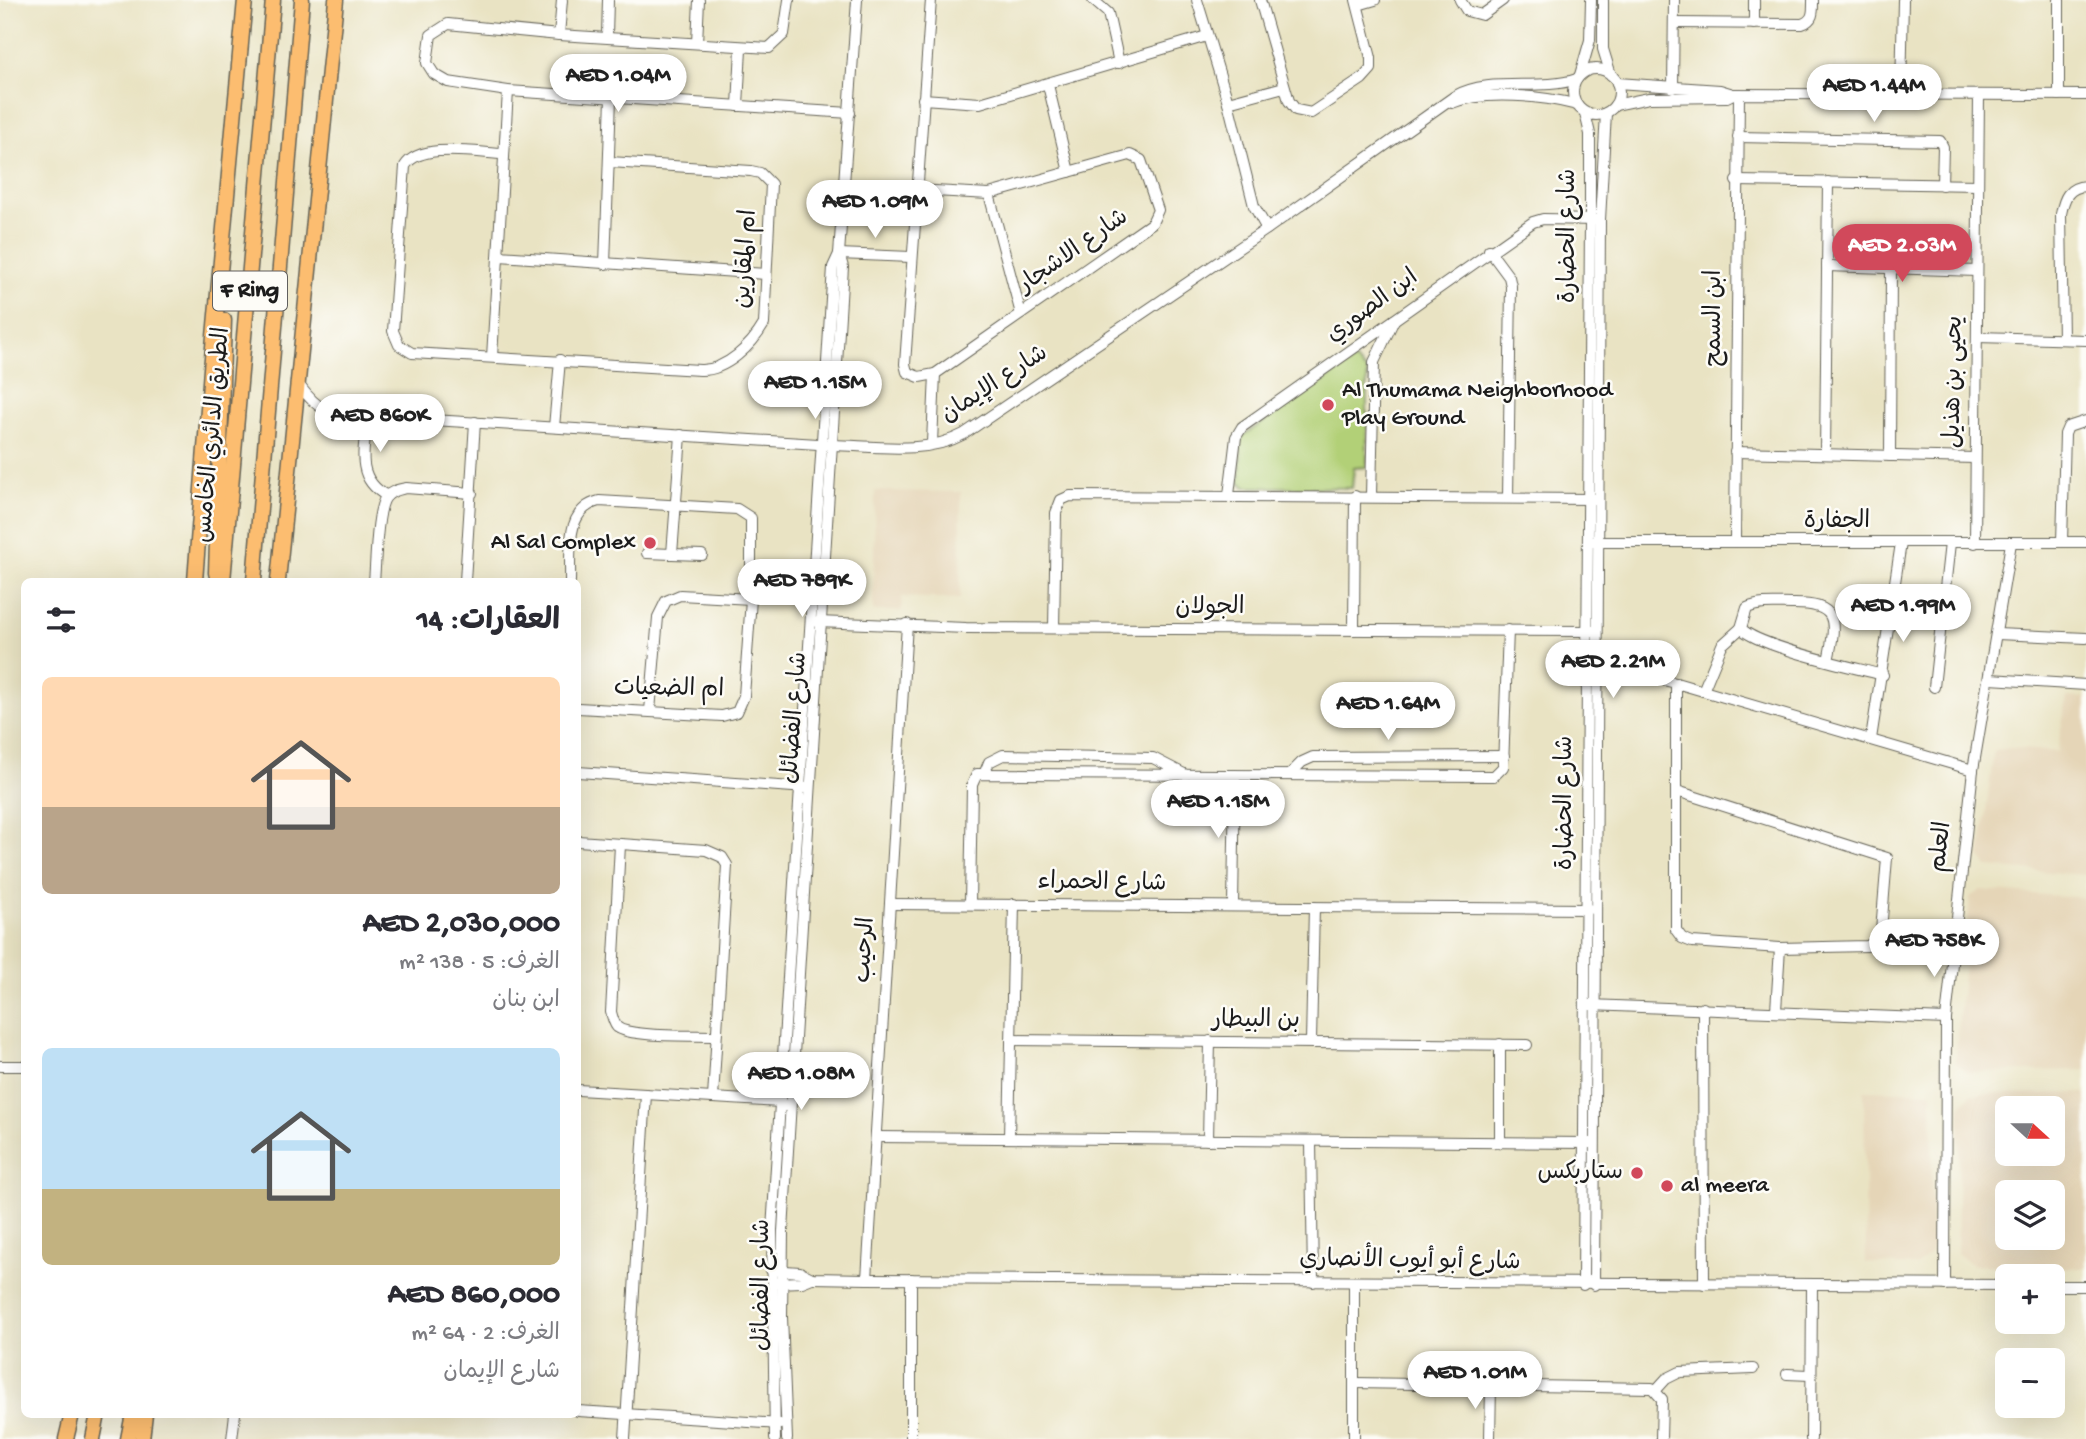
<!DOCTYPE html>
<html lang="ar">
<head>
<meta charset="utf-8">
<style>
	:root { --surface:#fff; --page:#f7f7f7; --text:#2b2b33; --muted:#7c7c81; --accent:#d1495b }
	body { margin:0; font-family:"Gochi Hand","Playpen Sans Arabic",sans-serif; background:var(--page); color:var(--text); direction:rtl; height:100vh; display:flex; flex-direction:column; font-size:26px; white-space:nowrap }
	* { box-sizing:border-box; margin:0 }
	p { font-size:23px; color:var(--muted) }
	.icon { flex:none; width:38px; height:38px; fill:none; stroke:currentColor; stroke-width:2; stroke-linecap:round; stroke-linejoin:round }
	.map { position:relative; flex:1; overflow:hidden; direction:ltr }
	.details { position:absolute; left:21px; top:578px; width:560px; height:840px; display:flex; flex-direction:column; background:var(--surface); border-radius:10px; box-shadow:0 7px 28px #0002; direction:rtl }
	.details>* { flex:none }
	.needle { width:46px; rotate:111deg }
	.buttons { position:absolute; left:1995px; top:1096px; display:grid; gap:14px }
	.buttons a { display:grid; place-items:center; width:70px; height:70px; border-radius:10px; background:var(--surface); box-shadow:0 7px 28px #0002; font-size:35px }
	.price { position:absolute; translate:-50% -60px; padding:0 16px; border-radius:24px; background:#fff; color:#222; font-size:23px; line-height:46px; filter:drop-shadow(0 2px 4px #0008) }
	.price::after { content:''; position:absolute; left:50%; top:42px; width:21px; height:16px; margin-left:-10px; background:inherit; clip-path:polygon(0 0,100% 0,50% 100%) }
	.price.current { background:var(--accent); color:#fff }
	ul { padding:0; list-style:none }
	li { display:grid; align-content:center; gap:14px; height:371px; padding:0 21px }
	li span { display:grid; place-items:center; height:217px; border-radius:10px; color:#555 }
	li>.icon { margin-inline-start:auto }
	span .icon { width:126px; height:126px; fill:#fffc; stroke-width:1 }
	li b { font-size:30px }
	h2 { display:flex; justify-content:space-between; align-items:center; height:84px; padding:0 21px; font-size:30px }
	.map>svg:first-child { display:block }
	.built { fill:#e5d5b7; fill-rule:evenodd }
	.green { fill:#b2d077; stroke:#67764a; stroke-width:2 }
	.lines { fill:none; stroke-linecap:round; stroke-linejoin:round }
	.minor-casing { stroke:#646256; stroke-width:12 }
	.highway-casing { stroke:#646256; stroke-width:17 }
	.minor { stroke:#fff; stroke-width:10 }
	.highway { stroke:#fcbd6f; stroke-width:14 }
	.poi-dot { fill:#d1495b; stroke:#fdfcf7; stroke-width:2.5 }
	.labels { text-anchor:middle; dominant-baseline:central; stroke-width:5; stroke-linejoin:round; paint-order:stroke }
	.shield { fill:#fdfcf7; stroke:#605f5e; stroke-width:2 }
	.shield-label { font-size:23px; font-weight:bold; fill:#1c1c1c }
	.street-label { font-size:24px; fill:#1c1c1c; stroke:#fdfcf7 }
	.poi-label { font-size:24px; fill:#1c1c1c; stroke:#fdfcf7; text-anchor:start }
</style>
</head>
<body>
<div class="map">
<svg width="2086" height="1439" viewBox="0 0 2086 1439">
	<rect width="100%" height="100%" fill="#fdfcf7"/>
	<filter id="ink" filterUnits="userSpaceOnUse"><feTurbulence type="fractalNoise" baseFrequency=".0143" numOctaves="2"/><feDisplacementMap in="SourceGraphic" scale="14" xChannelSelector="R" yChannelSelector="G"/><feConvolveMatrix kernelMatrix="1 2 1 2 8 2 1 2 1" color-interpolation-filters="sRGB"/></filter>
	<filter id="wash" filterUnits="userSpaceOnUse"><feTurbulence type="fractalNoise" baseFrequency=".00686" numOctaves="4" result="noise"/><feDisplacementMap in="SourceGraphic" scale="28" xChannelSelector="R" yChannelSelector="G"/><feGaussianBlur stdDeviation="1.57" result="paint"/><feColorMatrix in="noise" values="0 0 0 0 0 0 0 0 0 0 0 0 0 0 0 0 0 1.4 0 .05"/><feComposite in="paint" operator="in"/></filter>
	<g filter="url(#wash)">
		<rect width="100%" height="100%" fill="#e9e3c3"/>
		<g class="built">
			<path d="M875,491L961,492L960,599L902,597L901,611H873Z"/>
			<path d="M2067,697L2086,698V875L1988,867L1980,857L1994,750L2014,748L2057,752Z"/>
			<path d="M1981,890L2086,898V1070L1968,1072L1955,1062L1970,897Z"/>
			<path d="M1864,1090L1932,1092V1252L1916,1266L1866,1263Z"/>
			<path d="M2086,1093V1266L2083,1268L1972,1265L1957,1253L1960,1106L1972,1094ZM2007,1108H2053V1153H2007ZM2007,1192H2053V1237H2007Z"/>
		</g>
		<path class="green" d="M1355,360L1367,372V467L1354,468L1352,488L1245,487L1240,482L1241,437Z"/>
	</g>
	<g filter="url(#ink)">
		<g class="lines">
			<g class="minor-casing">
				<g id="minor">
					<path d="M789,0L784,34L769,48L559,35L448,24L431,35L427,63L434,74L448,82L508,91L850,113"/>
					<path d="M1093,0L1108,13L1119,63"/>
					<path d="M1197,0L1228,102L1254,206L1267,229"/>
					<path d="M1260,0L1289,101L1296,110L1311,113L1362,79L1371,69V58L1356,0"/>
					<path d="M1460,0L1467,11L1482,15L1503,0"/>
					<path d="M1603,0V49L1611,75"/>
					<path d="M1358,5L1375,0"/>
					<path d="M1674,23L1802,24C1814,20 1813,12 1813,0"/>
					<path d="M1754,24V0"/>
					<path d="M559,35L562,0"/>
					<path d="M607,36L608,0"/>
					<path d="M697,43L699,0"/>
					<circle cx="1596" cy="92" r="23"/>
					<path d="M1580,75L1590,40L1591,0"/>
					<path d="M1617,83L1720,90L1733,94"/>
					<path d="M1048,85L1069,172"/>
					<path d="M1673,88L1674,0"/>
					<path d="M1901,93L1903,0"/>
					<path d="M2059,95V0"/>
					<path d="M923,99L980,103L1207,36"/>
					<path d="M1228,102L1284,87"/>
					<path d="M1452,103C1485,90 1543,96 1577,105"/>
					<path d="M1615,105L1649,98L1727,97L1733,94L2086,95"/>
					<path d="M738,106L741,48"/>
					<path d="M1738,137L1940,141L1943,147L1942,185"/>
					<path d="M504,154C477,153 420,142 405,166L393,331L399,345L412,353L700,370C726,371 752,345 764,324L771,184L760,173L751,171L610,162"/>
					<path d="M1736,181L1978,185"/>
					<path d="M916,190L989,194L1130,155L1141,160L1158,210L1152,223L935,374L919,377L907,372L905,364L931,0"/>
					<path d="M989,194L1021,314"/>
					<path d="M1489,250L1509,277L1511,286L1508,498"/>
					<path d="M839,254L911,257"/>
					<path d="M499,256L766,274"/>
					<path d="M605,264L611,98"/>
					<path d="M1827,266L1977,271"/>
					<path d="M1977,337L2086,340"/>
					<path d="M2063,339L2061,214C2064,198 2068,187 2086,186"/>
					<path d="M492,357L508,91"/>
					<path d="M299,385C322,416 331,413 368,416L834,445C874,446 926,455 964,434L1267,229L1455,96C1491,76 1538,92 1577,79"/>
					<path d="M368,416C364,448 354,478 387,496"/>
					<path d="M554,427L560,360"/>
					<path d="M681,435L672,554L702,555"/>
					<path d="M932,443L935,374"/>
					<path d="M1735,452L1975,458"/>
					<path d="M1825,454L1828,182"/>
					<path d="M1890,456L1891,268"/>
					<path d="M1229,495L1236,437L1242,427L1533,222L1543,219L1596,220"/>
					<path d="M1371,496L1374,362L1394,320"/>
					<path d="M1592,542H2086"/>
					<path d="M1735,542L1739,94"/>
					<path d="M2062,542L2065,434L2068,427L2086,421"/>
					<path d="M1975,543L1979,95"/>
					<path d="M647,553L672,554"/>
					<path d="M374,581C376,563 376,509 386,497C391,491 398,490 406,488L472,493"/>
					<path d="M465,581L475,422"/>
					<path d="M570,581C571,552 564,510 599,501L737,509L751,518V599L744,696L737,712L722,716L578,708"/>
					<path d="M818,622L966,628L1594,631"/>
					<path d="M1054,628L1056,513L1061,500L1070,496L1594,499"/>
					<path d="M1354,630L1355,496"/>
					<path d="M1997,634L2086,638"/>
					<path d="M1828,661C1837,619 1838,603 1791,604C1776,604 1761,602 1747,608L1741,628C1755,646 1856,668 1883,675"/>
					<path d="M1592,673L1641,675L1676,683L1973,770"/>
					<path d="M1990,679L2086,685"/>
					<path d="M1676,683V930L1682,938L1692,942L1780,948L1867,946L1876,942L1881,931L1887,858L1677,791"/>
					<path d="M1934,687L1950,543"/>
					<path d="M1703,691L1722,645L1741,628"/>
					<path d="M650,711L658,617L666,601L680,595L751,599"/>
					<path d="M1871,739L1901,543"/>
					<path d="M578,772L807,788"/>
					<path d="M985,772L989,762L1003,755L1153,758L1186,775"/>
					<path d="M1289,775L1302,762L1313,757L1504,756"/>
					<path d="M578,841L706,850L722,857L727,865L713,1098"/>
					<path d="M620,845L611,1012C612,1016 614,1023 617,1027C630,1038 698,1035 716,1036"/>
					<path d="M890,904L1589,909"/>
					<path d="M970,904L972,785L977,774L1494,776L1503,767L1508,630"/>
					<path d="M1233,906L1235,775"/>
					<path d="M1590,1005L1946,1019"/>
					<path d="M1703,1008L1704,1284"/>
					<path d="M1776,1010L1780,948"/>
					<path d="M1011,1040L1527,1045"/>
					<path d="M1311,1042L1314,907"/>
					<path d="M1500,1044V1142"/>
					<path d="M0,1066H24"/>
					<path d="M578,1090L781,1102L785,1106"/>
					<path d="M876,1137L1590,1143"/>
					<path d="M1009,1138L1014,904"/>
					<path d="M1208,1140L1210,1041"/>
					<path d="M1311,1141L1313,1282"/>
					<path d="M771,1270L800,1272L812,1278L867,1279L2007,1285"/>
					<path d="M867,1279L907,624"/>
					<path d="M775,1283L802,1282L812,1278"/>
					<path d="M1354,1283V1439"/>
					<path d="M1583,1285L1590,219V134L1585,113"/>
					<path d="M1594,1285L1600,220L1606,113"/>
					<path d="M1945,1285L1946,1019L1973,770L2011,543"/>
					<path d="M2053,1286H2086"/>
					<path d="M1787,1374L1810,1375"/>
					<path d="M1355,1383L1652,1388L1662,1399L1661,1439"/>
					<path d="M1656,1390L1666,1379L1680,1372L1753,1369"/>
					<path d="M578,1411L780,1424"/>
					<path d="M232,1439L235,1414"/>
					<path d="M625,1439L646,1094"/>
					<path d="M775,1439L772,1230L833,267L839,254"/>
					<path d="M787,1439L782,1317L783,1231L843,267L839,254L857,0"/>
					<path d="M911,1439V1279"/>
					<path d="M1490,1439L1491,1385"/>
					<path d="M1811,1439L1812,1284"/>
				</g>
			</g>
			<g class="highway-casing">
				<g id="highway">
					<path d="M216,573L224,320"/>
					<path d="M195,581L211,369L245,0"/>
					<path d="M223,581L273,0"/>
					<path d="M254,581L302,0"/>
					<path d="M278,581L336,0"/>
					<path d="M66,1439L72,1414"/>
					<path d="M93,1439L98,1414"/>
					<path d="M128,1439L133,1414"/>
					<path d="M142,1439L145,1414"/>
				</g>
			</g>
			<use href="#minor" class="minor"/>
			<use href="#highway" class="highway"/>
		</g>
	</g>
	<g class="poi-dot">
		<circle cx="1328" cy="405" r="7"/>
		<circle cx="650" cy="543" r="7"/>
		<circle cx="1637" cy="1173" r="7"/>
		<circle cx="1667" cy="1186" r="7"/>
	</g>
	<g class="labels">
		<rect class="shield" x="213" y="271.5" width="74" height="39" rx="5"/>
		<g class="shield-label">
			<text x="250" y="291">F Ring</text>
		</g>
		<g class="street-label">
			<text transform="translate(1569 236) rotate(-90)">شارع الحضارة</text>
			<text transform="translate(1074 252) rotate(-35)">شارع الاشجار</text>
			<text transform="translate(747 259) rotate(-86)">ام المقارين</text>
			<text transform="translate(1373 307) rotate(-36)">ابن الصوري</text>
			<text transform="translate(1715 318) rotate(-90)">ابن السمح</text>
			<text transform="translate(1955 382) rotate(-89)">يحيى بن هذيل</text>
			<text transform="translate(995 385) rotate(-33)">شارع الإيمان</text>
			<text transform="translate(214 435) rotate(-85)">الطريق الدائري الخامس</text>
			<text x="1837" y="522">الجفارة</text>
			<text x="1210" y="608">الجولان</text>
			<text transform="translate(669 690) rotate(1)">ام الضعيات</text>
			<text transform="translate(796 718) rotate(-86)">شارع الفضائل</text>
			<text transform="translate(1566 803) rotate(-90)">شارع الحضارة</text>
			<text transform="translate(1942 847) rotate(-83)">العلم</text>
			<text transform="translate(1102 884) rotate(1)">شارع الحمراء</text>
			<text transform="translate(866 950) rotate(-86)">الرحيب</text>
			<text x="1256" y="1021">بن البيطار</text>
			<text transform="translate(1410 1262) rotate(1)">شارع أبو أيوب الأنصاري</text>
			<text transform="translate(763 1285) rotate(-90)">شارع الفضائل</text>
		</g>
		<g class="poi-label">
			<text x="1342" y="391">Al Thumama Neighborhood<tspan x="1342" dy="28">Play Ground</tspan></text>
			<text x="636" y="543" text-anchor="end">Al Sal Complex</text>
			<text x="1623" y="1173" text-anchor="end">ستاربكس</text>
			<text x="1681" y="1186">al meera</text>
		</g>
	</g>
</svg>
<div class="buttons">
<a><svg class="needle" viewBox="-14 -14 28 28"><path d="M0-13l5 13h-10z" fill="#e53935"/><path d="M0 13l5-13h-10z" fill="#7c7c81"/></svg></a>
<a><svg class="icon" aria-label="layers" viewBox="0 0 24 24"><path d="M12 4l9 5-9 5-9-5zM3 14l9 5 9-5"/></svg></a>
<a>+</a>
<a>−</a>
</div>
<b class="price" style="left:618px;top:114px">AED 1.04M</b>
<b class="price" style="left:1874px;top:124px">AED 1.44M</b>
<b class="price" style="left:875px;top:240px">AED 1.09M</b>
<b class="price current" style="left:1902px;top:284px">AED 2.03M</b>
<b class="price" style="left:815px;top:421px">AED 1.15M</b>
<b class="price" style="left:380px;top:454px">AED 860K</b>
<b class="price" style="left:802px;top:619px">AED 789K</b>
<b class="price" style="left:1903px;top:644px">AED 1.99M</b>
<b class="price" style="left:1613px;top:700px">AED 2.21M</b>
<b class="price" style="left:1388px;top:742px">AED 1.64M</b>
<b class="price" style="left:1218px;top:840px">AED 1.15M</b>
<b class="price" style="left:1934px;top:979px">AED 758K</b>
<b class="price" style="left:801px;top:1112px">AED 1.08M</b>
<b class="price" style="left:1475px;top:1411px">AED 1.01M</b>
<section class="details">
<h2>العقارات: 14<svg class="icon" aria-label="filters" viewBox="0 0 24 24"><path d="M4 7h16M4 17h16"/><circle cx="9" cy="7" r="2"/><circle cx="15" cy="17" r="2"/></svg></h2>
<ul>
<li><span style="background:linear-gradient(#ffd9b3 60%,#b9a48a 0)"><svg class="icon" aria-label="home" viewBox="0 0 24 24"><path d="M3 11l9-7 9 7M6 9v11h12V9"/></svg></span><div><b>AED 2,030,000</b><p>الغرف: 5 · 138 m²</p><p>ابن بنان</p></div></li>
<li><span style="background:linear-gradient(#bfe0f5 65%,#c2b280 0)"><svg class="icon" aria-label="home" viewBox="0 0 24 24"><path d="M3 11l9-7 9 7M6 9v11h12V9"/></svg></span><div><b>AED 860,000</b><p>الغرف: 2 · 64 m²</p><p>شارع الإيمان</p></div></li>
</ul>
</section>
</div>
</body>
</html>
